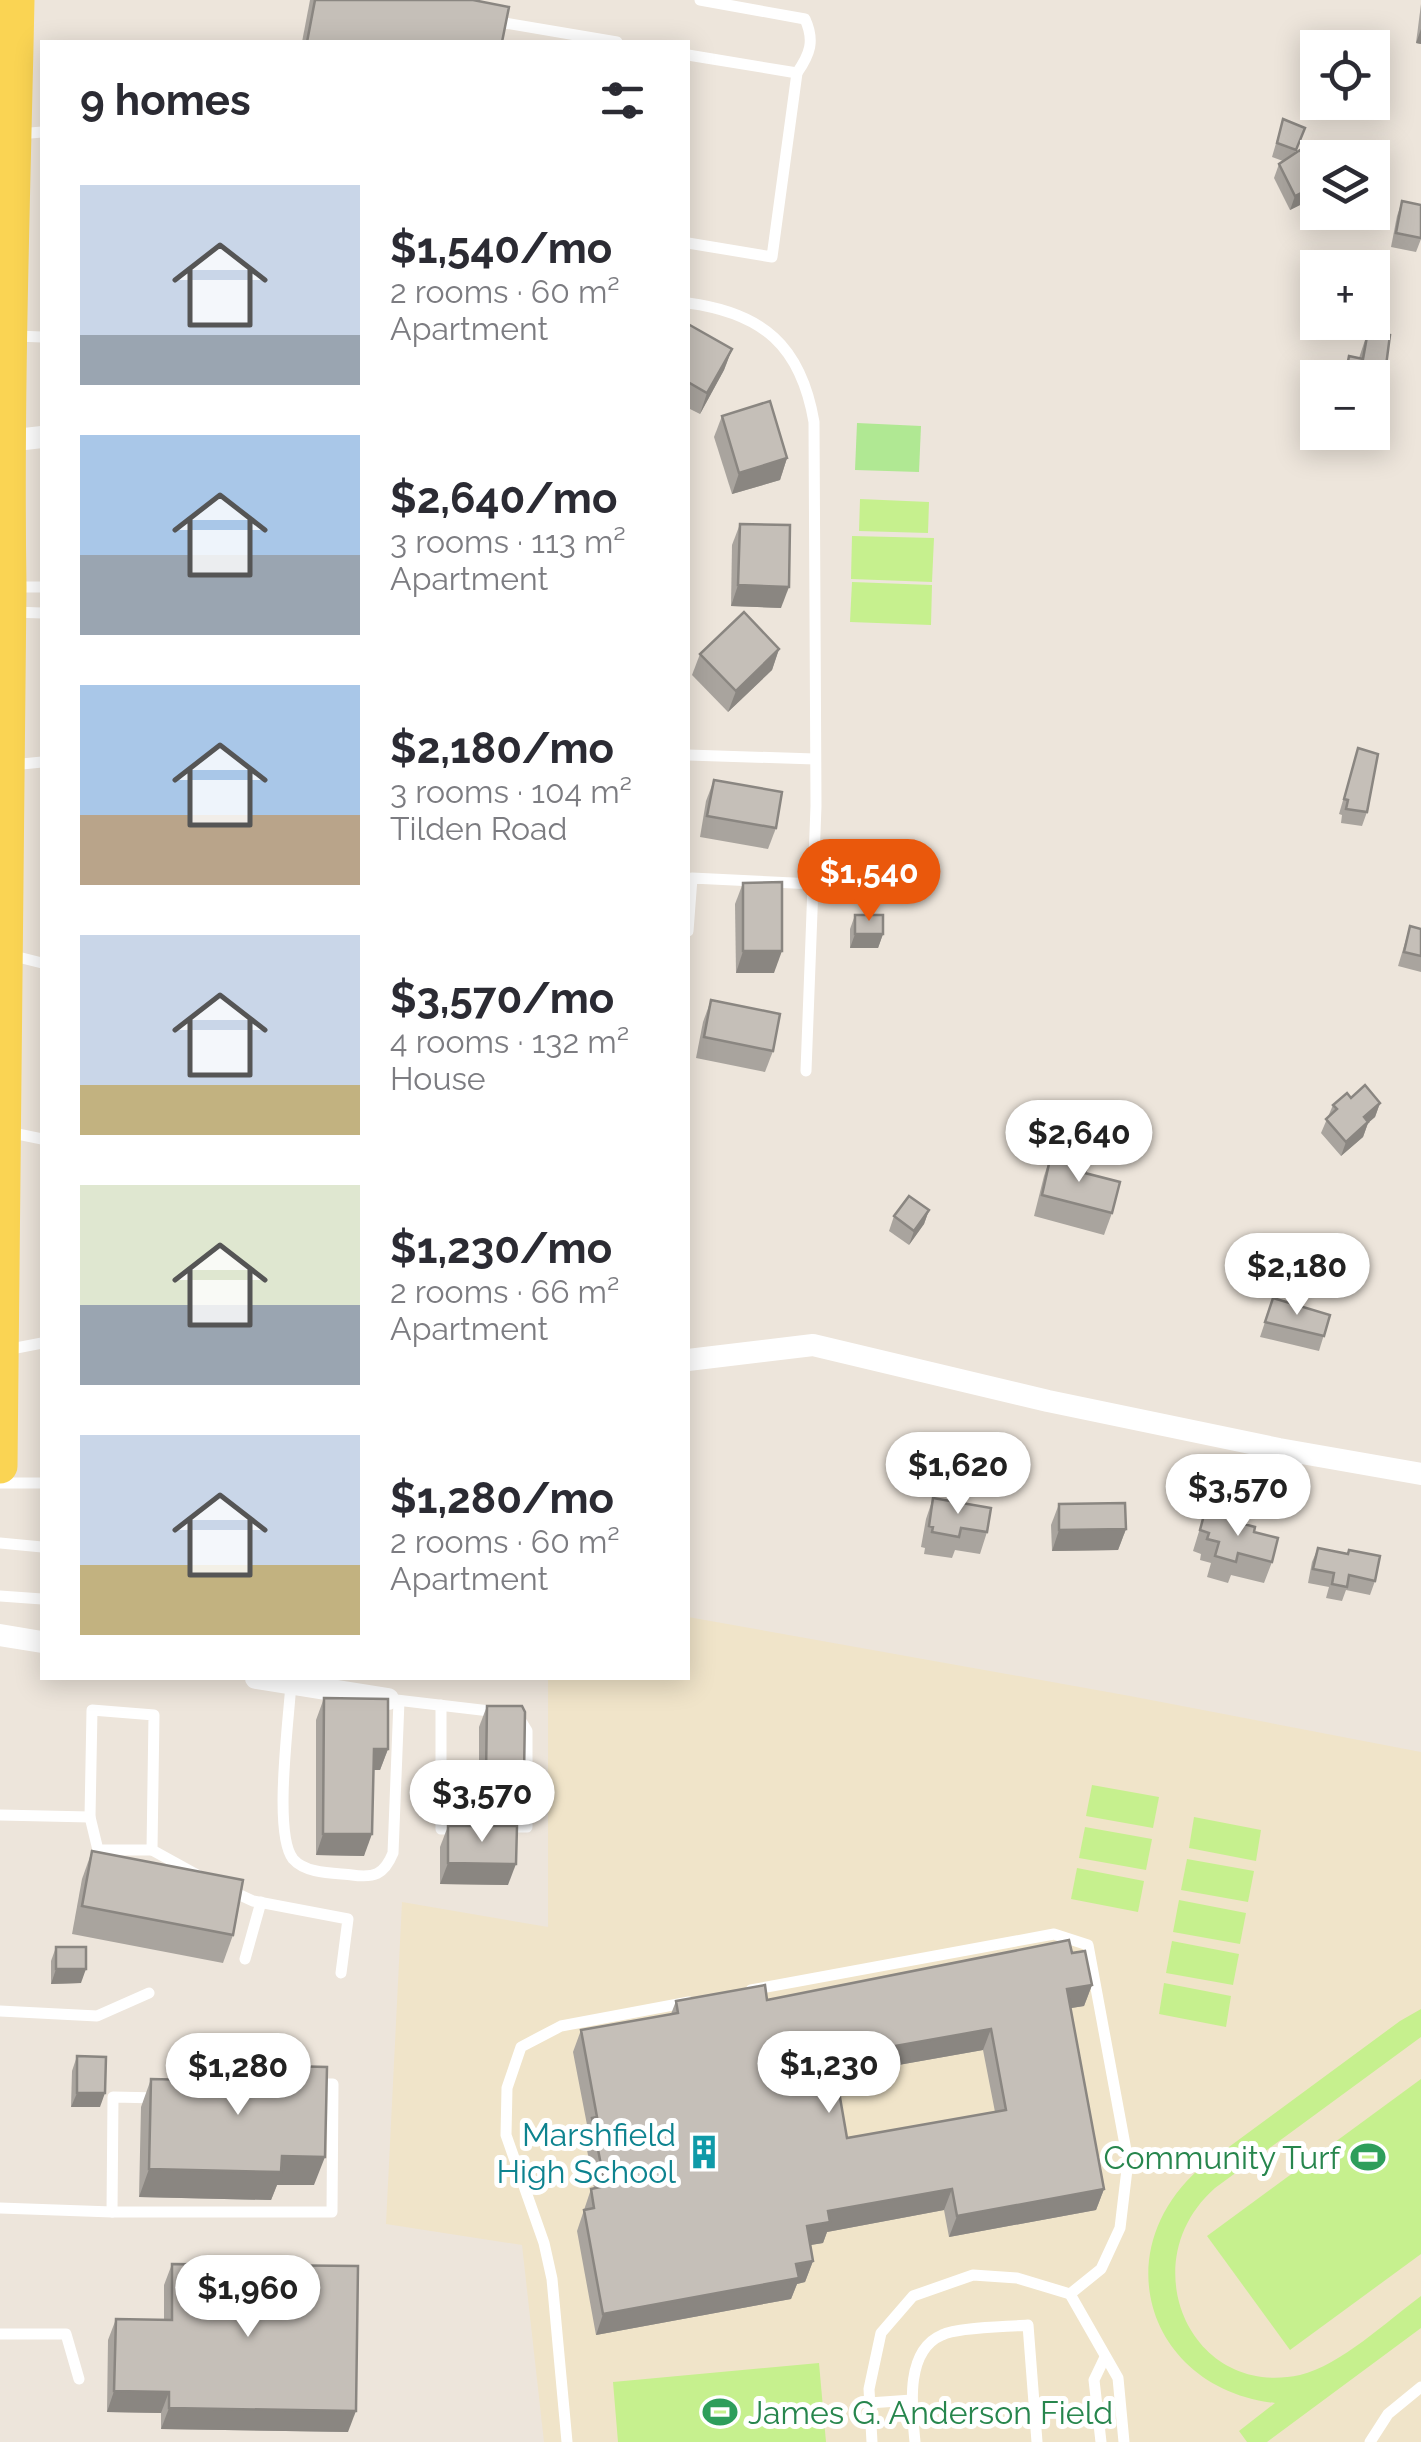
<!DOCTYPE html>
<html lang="en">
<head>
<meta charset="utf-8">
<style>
	:root { --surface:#fff; --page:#f2f2f3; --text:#2b2b33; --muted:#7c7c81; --accent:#ea580c }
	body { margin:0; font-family:Raleway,sans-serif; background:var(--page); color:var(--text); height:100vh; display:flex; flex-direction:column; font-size:38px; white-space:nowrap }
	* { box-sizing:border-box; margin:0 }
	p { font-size:32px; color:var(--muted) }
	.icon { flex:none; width:55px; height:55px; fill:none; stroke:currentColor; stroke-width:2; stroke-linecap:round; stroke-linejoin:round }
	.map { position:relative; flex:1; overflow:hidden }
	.drawer { position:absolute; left:40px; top:40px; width:650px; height:1640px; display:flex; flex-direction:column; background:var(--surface); border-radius:0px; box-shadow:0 5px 25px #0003 }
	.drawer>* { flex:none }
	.fabs { position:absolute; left:1300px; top:30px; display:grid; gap:20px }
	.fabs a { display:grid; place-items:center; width:90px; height:90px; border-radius:0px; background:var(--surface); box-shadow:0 5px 25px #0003; font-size:50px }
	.price { position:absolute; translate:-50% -85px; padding:0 22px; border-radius:35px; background:#fff; color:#222; font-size:32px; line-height:65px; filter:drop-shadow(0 2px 5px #0008) }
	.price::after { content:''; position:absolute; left:50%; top:60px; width:30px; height:22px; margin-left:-15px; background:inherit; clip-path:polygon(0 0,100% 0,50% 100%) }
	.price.current { background:var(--accent); color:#fff }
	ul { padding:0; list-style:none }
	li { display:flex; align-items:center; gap:30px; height:250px; padding:0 40px }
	li span { display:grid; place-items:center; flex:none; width:280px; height:200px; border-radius:0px; color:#555 }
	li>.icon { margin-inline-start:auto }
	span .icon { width:120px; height:120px; fill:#fffc; stroke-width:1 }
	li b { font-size:42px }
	h2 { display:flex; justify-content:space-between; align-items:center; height:120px; padding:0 40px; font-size:42px }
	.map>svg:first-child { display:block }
	.education { fill:#f0e4c9 }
	.park { fill:#b0e893 }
	.pitch { fill:#c6f08e }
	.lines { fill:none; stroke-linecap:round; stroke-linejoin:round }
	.service { stroke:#fff; stroke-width:11 }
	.minor { stroke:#fff; stroke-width:22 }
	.primary { stroke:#fad453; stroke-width:35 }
	.wall { fill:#a9a49e; fill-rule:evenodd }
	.shaded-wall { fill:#8a8681 }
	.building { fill:#c5bfb8; stroke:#8a8681; stroke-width:2.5; fill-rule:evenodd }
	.labels { text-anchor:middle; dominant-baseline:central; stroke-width:10; stroke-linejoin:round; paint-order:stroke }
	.culture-label { font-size:32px; fill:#0d838f; stroke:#fff; text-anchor:end }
	.leisure-label { font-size:32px; fill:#27864d; stroke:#fff; text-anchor:end }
</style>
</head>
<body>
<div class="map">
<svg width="1421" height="2442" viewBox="0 0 1421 2442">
	<rect width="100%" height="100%" fill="#ede5db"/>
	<path class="education" d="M688,1617L1130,1696L1421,1752V2442H544L522,2245L386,2224L402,1902L548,1927V1678H688Z"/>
	<path class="park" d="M857,423L921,426L919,472L855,470Z"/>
	<g class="pitch">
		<path d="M860,499L929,502L928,533L859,531Z"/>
		<path d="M852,536L934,538L932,582L851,579Z"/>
		<path d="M852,582L932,585L931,625L850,622Z"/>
		<path d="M1092,1785L1159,1797L1153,1828L1086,1816Z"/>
		<path d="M1194,1817L1261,1830L1256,1861L1189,1848Z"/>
		<path d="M1085,1827L1152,1839L1146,1870L1079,1858Z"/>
		<path d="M1187,1859L1254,1871L1248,1902L1181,1890Z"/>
		<path d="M1077,1868L1144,1881L1138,1912L1071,1899Z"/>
		<path d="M1179,1900L1246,1913L1240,1944L1173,1932Z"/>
		<path d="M1172,1941L1239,1954L1233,1985L1166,1973Z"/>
		<path d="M1164,1983L1231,1996L1226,2027L1159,2014Z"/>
		<path d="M1421,2009V2037L1215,2188C1131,2262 1190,2399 1300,2375C1341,2365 1387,2321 1421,2296V2328L1267,2442H1247L1239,2431L1275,2403C1150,2389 1104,2254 1199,2169L1400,2021Z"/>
		<path d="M1421,2079V2254L1290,2350L1207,2236Z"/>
		<path d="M819,2363L826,2442H618L613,2382Z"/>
	</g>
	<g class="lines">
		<g class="service">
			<path d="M700,0L805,19C815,41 810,54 797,73"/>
			<path d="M493,21L617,42"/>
			<path d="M688,55L797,73L772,257L688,243"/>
			<path d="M19,134L42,132"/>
			<path d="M688,303C763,313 801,346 814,422L816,806L806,1071"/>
			<path d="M16,336L42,337"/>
			<path d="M12,587H42"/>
			<path d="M13,612L42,613"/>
			<path d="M688,755L815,759"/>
			<path d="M12,765L42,762"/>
			<path d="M688,931L692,878L814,884"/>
			<path d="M10,955L42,963"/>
			<path d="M8,1132L42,1139"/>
			<path d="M6,1350L42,1343"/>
			<path d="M0,1483H42"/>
			<path d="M0,1543L42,1547"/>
			<path d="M0,1596L42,1599"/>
			<path d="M291,1683C289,1719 273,1834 293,1859C306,1874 334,1873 352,1875C374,1878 384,1875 393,1853L399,1701"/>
			<path d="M388,1699L498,1712"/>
			<path d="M441,1705V1829H459"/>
			<path d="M92,1710L154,1715L152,1850H98L90,1817Z"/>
			<path d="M0,1815L90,1817"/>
			<path d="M502,1827H527V1731L519,1718"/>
			<path d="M152,1850L201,1877"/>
			<path d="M227,1889L253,1901L348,1919L341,1973"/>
			<path d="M245,1959L261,1902"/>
			<path d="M751,1990L1054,1934L1088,1945L1128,2161L1120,2228L1101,2269L1070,2294"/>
			<path d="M0,2011L97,2016L149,1993"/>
			<path d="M0,2208L112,2212H332L333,2084H312"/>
			<path d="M112,2212L113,2097L159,2098"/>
			<path d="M0,2334H66L79,2379"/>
			<path d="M869,2403L912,2400"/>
			<path d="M567,2442L552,2279L544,2243L506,2135L507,2088L521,2047L561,2026L689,2002"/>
			<path d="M872,2442L869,2389L881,2333L913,2296L973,2275L1017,2278L1070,2294L1118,2378L1124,2442"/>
			<path d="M915,2442C912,2410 904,2351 942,2335C958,2327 1007,2327 1028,2325L1037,2442"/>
			<path d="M1101,2442L1094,2380L1105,2357"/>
			<path d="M1370,2442L1388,2414L1421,2387"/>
		</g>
		<g class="minor">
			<path d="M7,441L42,437"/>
			<path d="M688,1360L813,1345L1048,1401L1279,1449L1421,1474"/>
			<path d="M0,1635L42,1642"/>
			<path d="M256,1678L388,1699"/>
		</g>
		<path class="primary" d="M0,1466L9,587C6,391 13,196 17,0"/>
	</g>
	<g class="wall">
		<path d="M310,0H473L502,42H302Z"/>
		<path d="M1421,4V44L1416,43Z"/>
		<path d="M1283,119L1305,128L1295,153L1317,185L1312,199L1290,210L1274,178L1279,164L1283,161L1272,157Z"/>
		<path d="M1402,201L1421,205V239L1416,252L1391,247L1397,216Z"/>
		<path d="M688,324L732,349L724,370L700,414L688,408Z"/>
		<path d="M1368,331L1386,366L1382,375L1384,409L1376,430L1372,429V378L1341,377L1349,356L1359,358Z"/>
		<path d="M722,416L787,458L780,480L732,494L714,437Z"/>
		<path d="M740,524L781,608L731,606L732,545Z"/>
		<path d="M779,649L772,670L728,712L692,675L700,654Z"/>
		<path d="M1358,748L1367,812L1362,826L1341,823L1342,815L1339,814Z"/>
		<path d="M714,780L776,828L768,849L700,837L706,801Z"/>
		<path d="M743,883L774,973H736L735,904Z"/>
		<path d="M855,915L883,934L878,948H850V929Z"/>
		<path d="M1410,926L1421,929V972L1398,966Z"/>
		<path d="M711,1000L773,1051L765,1072L696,1058L703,1022Z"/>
		<path d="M1351,1098L1380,1103L1375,1117L1368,1123L1363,1137L1341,1156L1321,1133L1333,1105Z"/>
		<path d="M1051,1155L1085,1173L1112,1213L1104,1235L1034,1216L1044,1176Z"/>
		<path d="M929,1210L924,1224L909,1245L889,1231L894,1216Z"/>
		<path d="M1273,1298L1330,1315L1319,1351L1260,1337Z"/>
		<path d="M933,1498L987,1532L980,1554L955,1550L952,1558L924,1554L925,1548L921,1547L926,1519Z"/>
		<path d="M1059,1504L1126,1529L1118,1550L1052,1551L1051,1525Z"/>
		<path d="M1204,1515L1244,1524L1254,1532L1272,1562L1264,1583L1231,1575L1228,1583L1207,1577L1211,1563L1200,1560L1201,1554L1193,1551Z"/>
		<path d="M1318,1548L1375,1581L1370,1595L1346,1590L1342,1601L1326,1598L1329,1587L1308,1583L1312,1562Z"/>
		<path d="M324,1698L388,1749L380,1770H373L364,1856L316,1855V1720Z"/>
		<path d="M487,1706L524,1775L517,1797L479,1796V1727Z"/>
		<path d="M448,1826L508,1885L440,1884V1847Z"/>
		<path d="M92,1851L233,1935L223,1963L72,1934L82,1879Z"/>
		<path d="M56,1947L81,1983L51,1984V1961Z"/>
		<path d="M1072,1953L1092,1985L1084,2006L1071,2008L1104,2189L1096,2210L949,2237L944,2210L827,2232L823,2243L810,2245L813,2261L805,2282L797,2284L791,2299L596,2335L577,2231L591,2189L594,2188L585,2139L588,2130L573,2052L581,2030L671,2014L676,2001L767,2000ZM983,2050L995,2112L847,2138L836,2076Z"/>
		<path d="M77,2056L100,2107H71L72,2071Z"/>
		<path d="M196,2064L314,2185H277L271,2200L139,2197L141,2107L151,2079L190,2080Z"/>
		<path d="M172,2264L348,2432L161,2429V2413L107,2412L108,2340L116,2319L164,2320V2285Z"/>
	</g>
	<g class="shaded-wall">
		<path d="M1421,29V44L1416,43Z"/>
		<path d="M1317,185L1312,199L1290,210L1295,196Z"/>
		<path d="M732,349L724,370L700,414L707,393Z"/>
		<path d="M787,458L780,480L732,494L739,473Z"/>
		<path d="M738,585L789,587L781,608L731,606Z"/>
		<path d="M779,649L772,670L728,712L736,691Z"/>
		<path d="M855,934H883L878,948H850Z"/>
		<path d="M743,951H782L774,973H736Z"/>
		<path d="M1380,1103L1375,1117L1368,1123L1363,1137L1341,1156L1346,1142L1364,1117Z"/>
		<path d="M929,1210L924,1224L909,1245L914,1231Z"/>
		<path d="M1126,1529L1118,1550L1052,1551L1059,1530Z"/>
		<path d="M374,1749H388L380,1770H366Z"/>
		<path d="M486,1775H524L517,1797L479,1796Z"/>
		<path d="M323,1834H372L364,1856L316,1855Z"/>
		<path d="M448,1863L516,1864L508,1885L440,1884Z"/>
		<path d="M56,1969H86L81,1983L51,1984Z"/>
		<path d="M1092,1985L1084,2006L1059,2010L1067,1989Z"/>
		<path d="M991,2029L983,2050L825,2078L833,2057Z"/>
		<path d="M77,2093H105L100,2107H71Z"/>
		<path d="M282,2156L325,2157L314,2185H277L271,2200L139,2197L149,2169Z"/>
		<path d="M952,2189L944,2210L827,2232L823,2243L799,2247L807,2226L828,2211Z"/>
		<path d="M1104,2189L1096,2210L949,2237L957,2216Z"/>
		<path d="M813,2261L805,2282L797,2284L791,2299L596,2335L603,2314Z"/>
		<path d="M114,2391L169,2392L161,2413L107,2412Z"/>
		<path d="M169,2408L356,2411L348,2432L161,2429Z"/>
	</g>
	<g class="building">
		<path d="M315,0H473L509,7L502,42H307Z"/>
		<path d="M1283,119L1305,128L1296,150L1277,143Z"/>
		<path d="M1300,150L1317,185L1295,196L1279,164Z"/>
		<path d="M1402,201L1421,205V238L1396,233Z"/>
		<path d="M688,324L732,349L707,393L688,382Z"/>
		<path d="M1368,331L1390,335L1386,366L1382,365L1384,409L1372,406V378H1363L1364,376L1346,372L1349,356L1363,359Z"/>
		<path d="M770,401L787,458L739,473L722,416Z"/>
		<path d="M740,524L790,525L789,587L738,585Z"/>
		<path d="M744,612L779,649L736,691L700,654Z"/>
		<path d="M1358,748L1378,754L1367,812L1346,809L1348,800L1344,799Z"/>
		<path d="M714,780L782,792L776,828L707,816Z"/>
		<path d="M782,882V951H743V883Z"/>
		<rect x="855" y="915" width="28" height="19"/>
		<path d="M1410,926L1421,929V956L1404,952Z"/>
		<path d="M711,1000L780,1014L773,1051L704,1037Z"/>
		<path d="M1365,1085L1380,1103L1364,1117L1368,1122L1346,1142L1326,1119L1337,1109L1333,1105L1347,1093L1351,1098Z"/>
		<path d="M1051,1155L1088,1164L1085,1173L1120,1182L1112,1213L1042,1195Z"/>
		<path d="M909,1196L929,1210L914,1231L894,1216Z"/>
		<path d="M1273,1298L1330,1315L1324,1336L1265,1322Z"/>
		<path d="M933,1498L991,1508L987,1532L961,1528L959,1537L932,1532L933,1527L929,1526Z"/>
		<path d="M1125,1503L1126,1529L1059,1530V1504Z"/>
		<path d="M1216,1514L1244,1521V1524L1255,1527L1254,1532L1278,1538L1272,1562L1238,1553L1236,1562L1215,1556L1219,1542L1207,1539L1209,1533L1200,1530L1204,1515L1215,1517Z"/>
		<path d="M1318,1548L1348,1554L1349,1550L1380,1556L1375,1581L1349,1575L1347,1587L1332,1584L1334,1573L1313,1569Z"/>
		<path d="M324,1698L388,1699V1749H374L372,1834H323Z"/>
		<path d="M487,1706H522L525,1712L524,1775H486Z"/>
		<path d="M448,1826H517L516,1864L448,1863Z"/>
		<path d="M92,1851L243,1880L233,1935L82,1906Z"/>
		<path d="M1069,1940L1072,1953L1085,1951L1092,1985L1067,1989L1104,2189L957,2216L952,2189L828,2211L830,2222L807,2226L813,2261L796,2264L799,2278L603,2314L584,2210L594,2208L591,2189L605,2186L592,2118L597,2117L581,2030L678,2013L676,2001L765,1985L767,2000ZM991,2029L1006,2110L847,2138L833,2057Z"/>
		<rect x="56" y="1947" width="30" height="22"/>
		<path d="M77,2056L106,2057L105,2093H77Z"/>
		<path d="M196,2064L327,2067L325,2157L282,2156L281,2172L149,2169L151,2079L195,2080Z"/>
		<path d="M172,2264L358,2266L356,2411L169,2408V2392L114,2391L116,2319L172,2320Z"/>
	</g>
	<defs>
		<g id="building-bare" transform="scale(2.7)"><path d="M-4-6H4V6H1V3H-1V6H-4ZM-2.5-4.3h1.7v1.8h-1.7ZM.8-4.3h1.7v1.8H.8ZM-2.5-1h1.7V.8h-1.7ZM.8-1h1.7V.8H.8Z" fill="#0f9aa8" stroke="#fff" stroke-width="2.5" paint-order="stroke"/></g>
		<g id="stadium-bare" transform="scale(2.7)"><path d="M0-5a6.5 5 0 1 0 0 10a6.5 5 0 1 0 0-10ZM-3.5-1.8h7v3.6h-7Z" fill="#2e9e5b" stroke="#fff" stroke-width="2.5" paint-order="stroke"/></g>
	</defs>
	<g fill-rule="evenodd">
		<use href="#building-bare" x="704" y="2152"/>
		<use href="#stadium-bare" x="1368" y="2157"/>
		<use href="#stadium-bare" x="720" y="2412"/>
	</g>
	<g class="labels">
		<g class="culture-label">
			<text x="676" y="2134">Marshfield<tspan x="676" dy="37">High School</tspan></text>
		</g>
		<g class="leisure-label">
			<text x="1340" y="2157">Community Turf</text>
			<text x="748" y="2412" text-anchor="start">James G. Anderson Field</text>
		</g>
	</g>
</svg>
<div class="fabs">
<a><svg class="icon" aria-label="locate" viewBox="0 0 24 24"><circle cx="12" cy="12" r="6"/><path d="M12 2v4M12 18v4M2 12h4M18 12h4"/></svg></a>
<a><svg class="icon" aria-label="layers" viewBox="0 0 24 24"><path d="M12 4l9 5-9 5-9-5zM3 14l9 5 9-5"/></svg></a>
<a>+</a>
<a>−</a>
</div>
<b class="price current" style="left:869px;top:924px">$1,540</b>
<b class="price" style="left:1079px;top:1185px">$2,640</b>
<b class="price" style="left:1297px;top:1318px">$2,180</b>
<b class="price" style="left:958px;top:1517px">$1,620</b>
<b class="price" style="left:1238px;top:1539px">$3,570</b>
<b class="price" style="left:482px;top:1845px">$3,570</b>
<b class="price" style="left:829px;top:2116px">$1,230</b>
<b class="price" style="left:238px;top:2118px">$1,280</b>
<b class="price" style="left:248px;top:2340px">$1,960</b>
<section class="drawer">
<h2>9 homes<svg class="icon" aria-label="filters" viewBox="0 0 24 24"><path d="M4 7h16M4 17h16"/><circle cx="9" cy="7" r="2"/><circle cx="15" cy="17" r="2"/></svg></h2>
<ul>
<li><span style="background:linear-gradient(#c9d6e8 75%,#9aa5b1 0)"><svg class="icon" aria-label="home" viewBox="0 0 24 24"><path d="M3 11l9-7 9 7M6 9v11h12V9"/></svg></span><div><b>$1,540/mo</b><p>2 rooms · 60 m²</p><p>Apartment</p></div></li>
<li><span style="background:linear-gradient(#a9c7e8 60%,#9aa5b1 0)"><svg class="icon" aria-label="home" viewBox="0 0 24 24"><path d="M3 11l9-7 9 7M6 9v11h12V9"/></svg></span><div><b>$2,640/mo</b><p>3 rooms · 113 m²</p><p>Apartment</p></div></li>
<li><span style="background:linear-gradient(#a9c7e8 65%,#b9a48a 0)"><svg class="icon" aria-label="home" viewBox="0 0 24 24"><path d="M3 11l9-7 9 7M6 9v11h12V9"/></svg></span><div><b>$2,180/mo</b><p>3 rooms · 104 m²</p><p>Tilden Road</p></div></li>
<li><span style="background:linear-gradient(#c9d6e8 75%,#c2b280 0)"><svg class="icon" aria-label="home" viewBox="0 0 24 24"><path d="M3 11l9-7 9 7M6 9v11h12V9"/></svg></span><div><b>$3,570/mo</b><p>4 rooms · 132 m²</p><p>House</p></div></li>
<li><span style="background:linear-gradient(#dfe7d0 60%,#9aa5b1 0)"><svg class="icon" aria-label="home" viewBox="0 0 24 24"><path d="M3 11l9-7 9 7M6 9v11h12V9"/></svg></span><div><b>$1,230/mo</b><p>2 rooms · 66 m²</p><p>Apartment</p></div></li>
<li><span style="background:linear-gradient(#c9d6e8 65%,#c2b280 0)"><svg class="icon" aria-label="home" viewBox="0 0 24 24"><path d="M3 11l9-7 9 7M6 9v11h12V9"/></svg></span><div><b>$1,280/mo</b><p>2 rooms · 60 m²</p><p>Apartment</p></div></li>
</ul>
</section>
</div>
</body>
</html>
